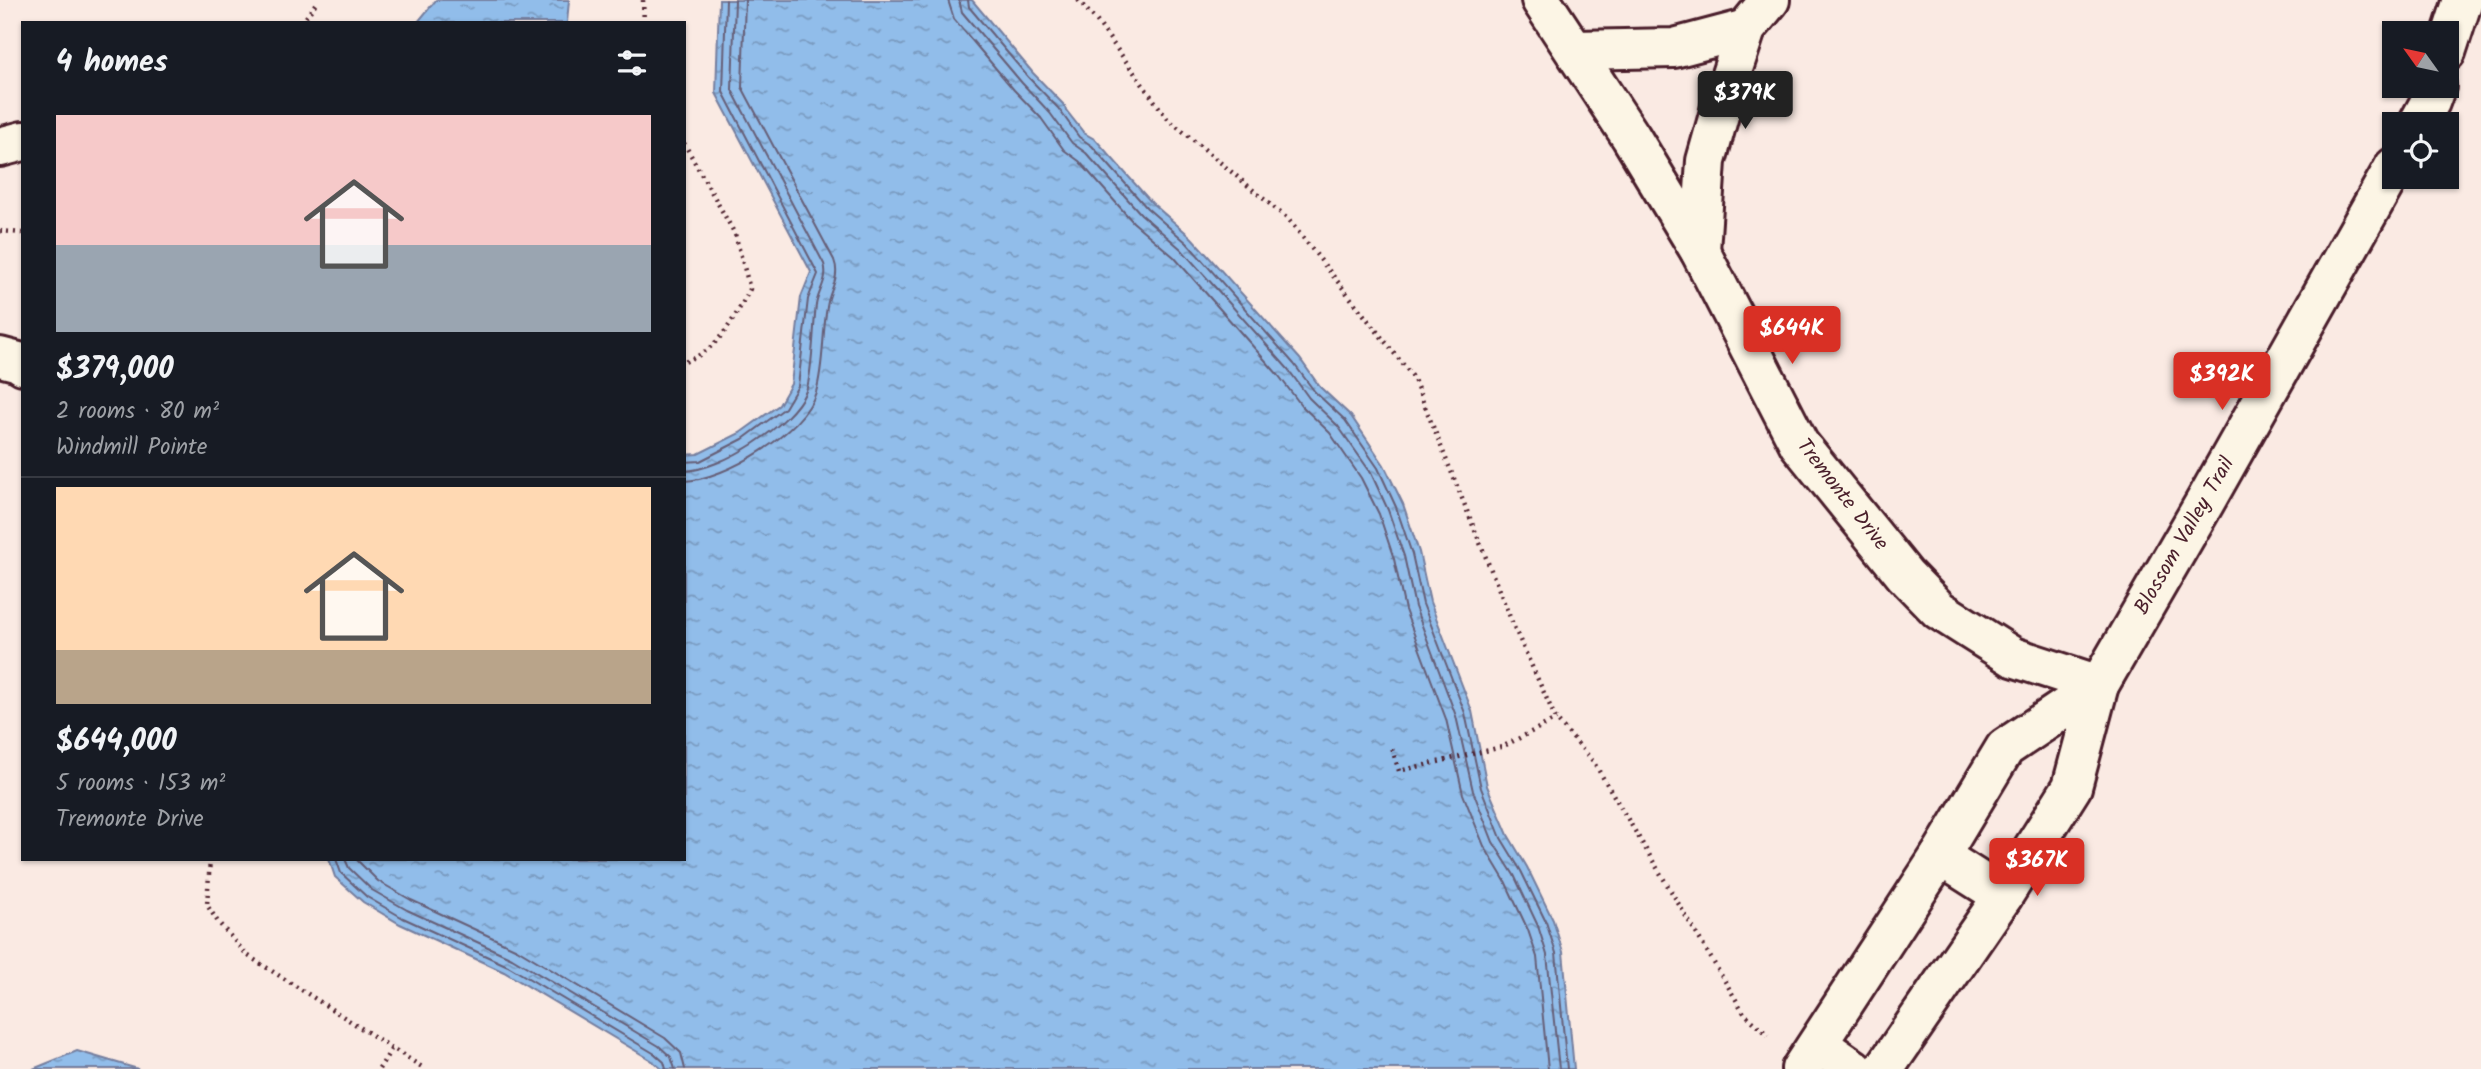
<!DOCTYPE html>
<html lang="en">
<head>
<meta charset="utf-8">
<style>
	:root { --surface:#171b24; --page:#20242c; --text:#f1f3f6; --muted:#9ea1a6; --line:#363941; --accent:#d93025 }
	body { margin:0; font-family:Kalam,sans-serif; background:var(--page); color:var(--text); height:100vh; display:flex; flex-direction:column; font-size:26px; white-space:nowrap }
	* { box-sizing:border-box; margin:0 }
	p { font-size:23px; color:var(--muted) }
	.icon { flex:none; width:38px; height:38px; fill:none; stroke:currentColor; stroke-width:2; stroke-linecap:round; stroke-linejoin:round }
	.map { position:relative; flex:1; overflow:hidden }
	.sheet { position:absolute; left:21px; top:21px; width:665px; height:840px; display:flex; flex-direction:column; background:var(--surface); border-radius:0px; box-shadow:0 2px 5px #0004 }
	.sheet>* { flex:none }
	.needle { width:46px; rotate:303deg }
	.buttons { position:absolute; left:2382px; top:21px; display:grid; gap:14px }
	.buttons a { display:grid; place-items:center; width:77px; height:77px; border-radius:0px; background:var(--surface); box-shadow:0 2px 5px #0004; font-size:35px }
	.price { position:absolute; translate:-50% -60px; padding:0 16px; border-radius:7px; background:var(--accent); color:#fff; font-size:23px; line-height:46px; filter:drop-shadow(0 2px 4px #0008) }
	.price::after { content:''; position:absolute; left:50%; top:42px; width:21px; height:16px; margin-left:-10px; background:inherit; clip-path:polygon(0 0,100% 0,50% 100%) }
	.price.active { background:#222; color:#fff }
	ul { padding:0; list-style:none }
	li { display:grid; align-content:center; gap:14px; height:371px; padding:0 35px }
	li+li { border-top:2px solid var(--line) }
	li span { display:grid; place-items:center; height:217px; border-radius:0px; color:#555 }
	li>.icon { margin-inline-start:auto }
	span .icon { width:126px; height:126px; fill:#fffc; stroke-width:1 }
	li b { font-size:30px }
	h2 { display:flex; justify-content:space-between; align-items:center; height:84px; padding:0 35px; font-size:30px }
	.map>svg:first-child { display:block }
	.water { fill:url(#water-ripples); stroke:#757e9e; stroke-width:2 }
	.lines { fill:none; stroke-linecap:round; stroke-linejoin:round }
	.shore { stroke:#665e77; stroke-width:2 }
	.minor-casing { stroke:#4a1f2b; stroke-width:44 }
	.path { stroke:#4a1f2b; stroke-width:4.5; stroke-dasharray:2 5; stroke-linecap:butt }
	.minor { stroke:#fcf5e5; stroke-width:38 }
	.labels { text-anchor:middle; dominant-baseline:central; stroke-width:5; stroke-linejoin:round; paint-order:stroke }
	.street-label { font-size:21px; fill:#4a1f2b; stroke:#fcf5e5 }
</style>
</head>
<body>
<div class="map">
<svg width="2481" height="1069" viewBox="0 0 2481 1069">
	<defs>
		<pattern id="water-ripples" width="26" height="14" patternUnits="userSpaceOnUse" patternTransform="scale(1.75)"><rect width="26" height="14" fill="#91bdea"/><path d="M2 4q2-2 4 0t4 0M15 11q2-2 4 0t4 0" fill="none" stroke="#7899be"/></pattern>
	</defs>
	<rect width="100%" height="100%" fill="#faeae3"/>
	<filter id="ink" filterUnits="userSpaceOnUse"><feTurbulence type="fractalNoise" baseFrequency=".0143" numOctaves="2"/><feDisplacementMap in="SourceGraphic" scale="14" xChannelSelector="R" yChannelSelector="G"/><feConvolveMatrix kernelMatrix="1 2 1 2 8 2 1 2 1" color-interpolation-filters="sRGB"/></filter>
	<g filter="url(#ink)">
		<g class="water">
			<path d="M436,0H569L567,23H417Z"/>
			<path d="M719,0H972L1033,73L1065,106L1066,110L1084,133L1096,140L1152,203L1192,238L1300,359L1320,387L1351,416L1384,465L1403,504L1419,552L1430,602L1472,711L1487,786L1508,835L1527,867L1553,920L1563,952L1574,1069H662L651,1060L504,972L400,924L363,902L335,877L329,859H684V455L698,454L740,433L779,405L791,384L801,297L811,272L716,93Z"/>
			<path d="M77,1051L138,1069H33Z"/>
		</g>
		<g class="lines">
			<g class="shore">
				<path d="M948,0L954,19L1014,90L1041,118L1064,150L1079,161L1133,222L1174,257L1279,376L1301,405L1330,433L1361,478L1379,514L1394,559L1405,610L1446,719L1463,794L1484,846L1505,881L1528,930L1537,957L1548,1069"/>
				<path d="M959,0L962,12L1022,83L1050,113L1072,143L1086,153L1141,214L1181,249L1288,369L1309,398L1338,426L1371,473L1388,510L1404,556L1415,607L1456,716L1473,791L1493,842L1514,875L1538,926L1547,955L1559,1069"/>
				<path d="M968,0L969,7L1028,77L1058,108L1079,137L1092,146L1147,208L1187,243L1294,364L1315,392L1345,420L1378,468L1396,507L1412,554L1423,604L1465,713L1481,788L1501,838L1521,871L1546,922L1556,953L1567,1069"/>
				<path d="M684,462L700,461L743,439L785,408L798,386L808,299L818,274L723,92L726,0"/>
				<path d="M684,471C721,470 791,426 806,391C813,372 813,327 816,305C818,291 829,279 824,264L732,90L735,0"/>
				<path d="M684,481C725,480 804,432 816,392C824,365 822,334 827,307C829,290 841,278 834,260L742,87L745,0"/>
				<path d="M336,859L341,873L367,897L403,918L508,966L655,1054L664,1062L666,1069"/>
				<path d="M345,859L349,868L372,890L407,910L512,958L659,1046L671,1057L675,1069"/>
				<path d="M356,859L378,881L411,900L517,949L665,1038L681,1053L685,1069"/>
			</g>
			<g class="minor-casing">
				<g id="minor">
					<path d="M1541,0L1631,137L1700,251L1799,444L1905,575L1939,610L2013,657L2099,685"/>
					<path d="M1575,50L1674,48L1746,29"/>
					<path d="M2446,52L2463,0"/>
					<path d="M2418,124L2430,102L2436,86"/>
					<path d="M0,147L23,141"/>
					<path d="M1700,251L1706,161L1726,90L1746,29L1770,0"/>
					<path d="M0,357L19,362L23,365"/>
					<path d="M1940,856L2003,896"/>
					<path d="M1818,1044L1854,1069"/>
					<path d="M1801,1069L1940,856L2005,748L2099,685"/>
					<path d="M1884,1069L2003,896L2072,787L2099,685L2205,502L2394,167"/>
				</g>
			</g>
			<g class="path">
				<path d="M643,0L644,23"/>
				<path d="M1078,0L1096,20L1167,118L1289,220L1413,377L1514,627L1556,719L1593,761L1744,1013L1768,1035"/>
				<path d="M302,23L318,0"/>
				<path d="M684,143L735,234L750,289C734,319 718,351 684,362"/>
				<path d="M0,231L23,233"/>
				<path d="M1392,749L1399,771L1502,747L1556,719"/>
				<path d="M210,859L207,905L218,922L247,955L425,1069"/>
				<path d="M379,1069L392,1048"/>
			</g>
			<use href="#minor" class="minor"/>
		</g>
	</g>
	<g class="labels">
		<g class="street-label">
			<text transform="translate(1842 495) rotate(52)">Tremonte Drive</text>
			<text transform="translate(2185 536) rotate(-60)">Blossom Valley Trail</text>
		</g>
	</g>
</svg>
<div class="buttons">
<a><svg class="needle" viewBox="-14 -14 28 28"><path d="M0-13l5 13h-10z" fill="#e53935"/><path d="M0 13l5-13h-10z" fill="#9ea1a6"/></svg></a>
<a><svg class="icon" aria-label="locate" viewBox="0 0 24 24"><circle cx="12" cy="12" r="6"/><path d="M12 2v4M12 18v4M2 12h4M18 12h4"/></svg></a>
</div>
<b class="price active" style="left:1745px;top:131px">$379K</b>
<b class="price" style="left:1792px;top:366px">$644K</b>
<b class="price" style="left:2222px;top:412px">$392K</b>
<b class="price" style="left:2037px;top:898px">$367K</b>
<section class="sheet">
<h2>4 homes<svg class="icon" aria-label="filters" viewBox="0 0 24 24"><path d="M4 7h16M4 17h16"/><circle cx="9" cy="7" r="2"/><circle cx="15" cy="17" r="2"/></svg></h2>
<ul>
<li><span style="background:linear-gradient(#f6c9c9 60%,#9aa5b1 0)"><svg class="icon" aria-label="home" viewBox="0 0 24 24"><path d="M3 11l9-7 9 7M6 9v11h12V9"/></svg></span><div><b>$379,000</b><p>2 rooms · 80 m²</p><p>Windmill Pointe</p></div></li>
<li><span style="background:linear-gradient(#ffd9b3 75%,#b9a48a 0)"><svg class="icon" aria-label="home" viewBox="0 0 24 24"><path d="M3 11l9-7 9 7M6 9v11h12V9"/></svg></span><div><b>$644,000</b><p>5 rooms · 153 m²</p><p>Tremonte Drive</p></div></li>
</ul>
</section>
</div>
</body>
</html>
